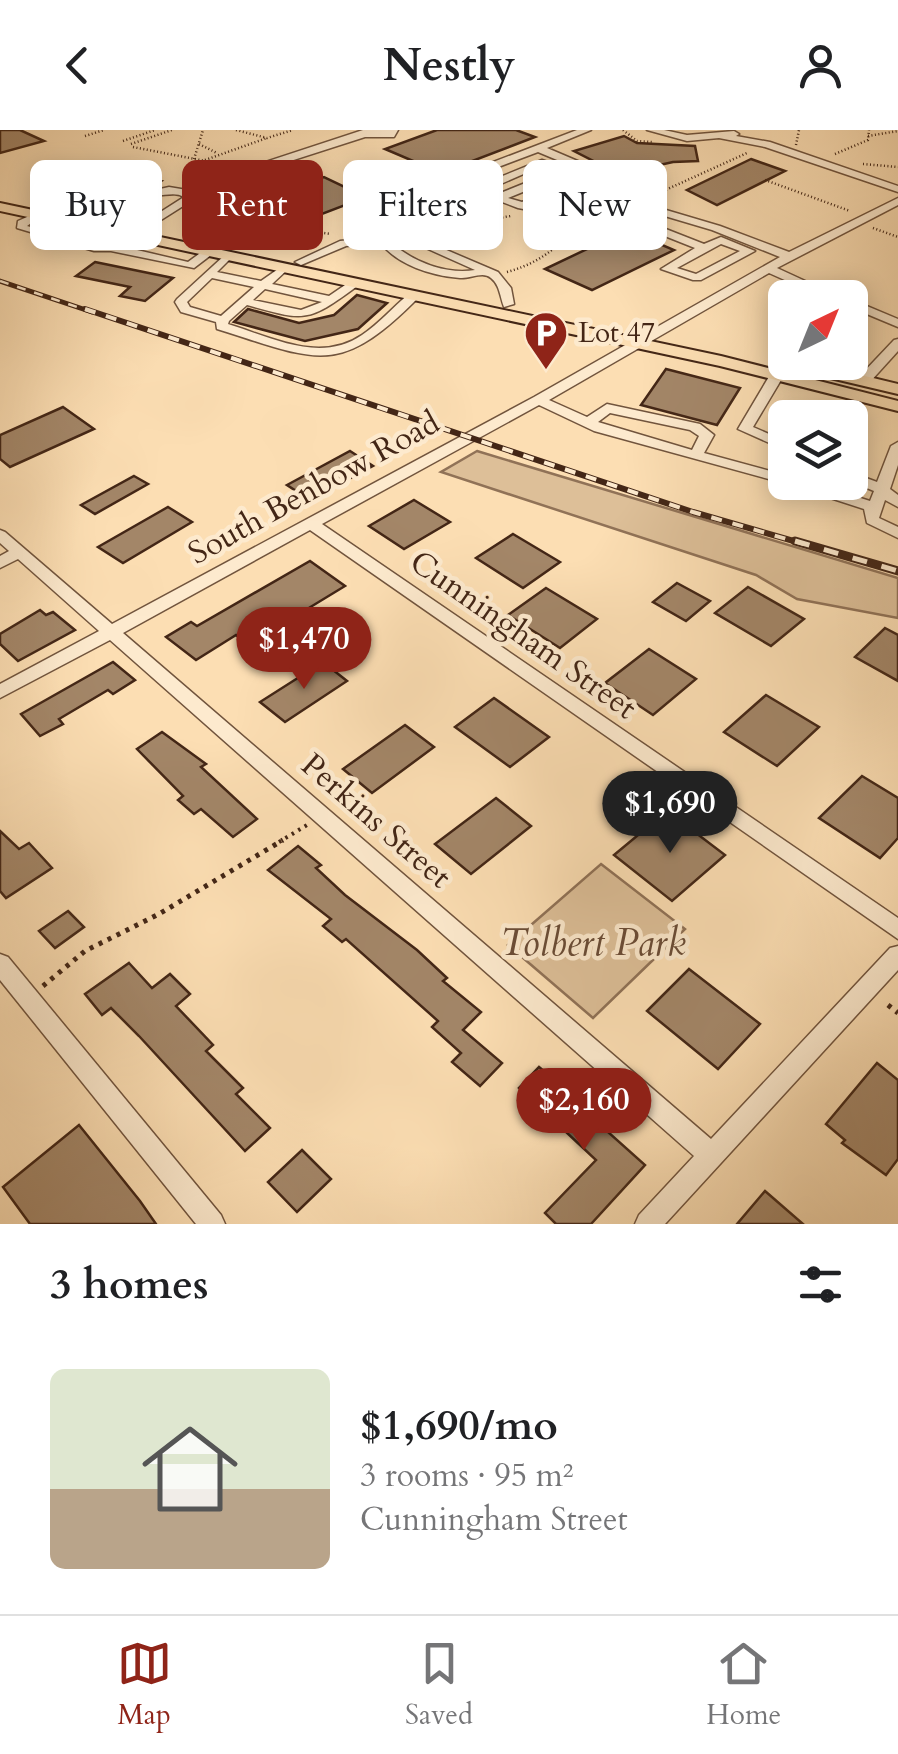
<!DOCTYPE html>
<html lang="en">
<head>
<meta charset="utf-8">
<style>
	:root { --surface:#fff; --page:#f2f2f2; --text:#202124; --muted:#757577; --line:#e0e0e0; --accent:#8f2418 }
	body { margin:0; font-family:Cardo,serif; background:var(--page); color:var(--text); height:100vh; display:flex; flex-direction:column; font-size:38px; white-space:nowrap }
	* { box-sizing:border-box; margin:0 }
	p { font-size:32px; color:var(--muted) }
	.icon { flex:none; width:55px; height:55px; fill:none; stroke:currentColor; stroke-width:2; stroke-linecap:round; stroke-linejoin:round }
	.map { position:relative; height:1094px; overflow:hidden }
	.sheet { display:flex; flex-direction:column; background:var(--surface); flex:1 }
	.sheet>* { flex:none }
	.banner { position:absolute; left:30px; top:30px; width:840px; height:90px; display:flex; gap:20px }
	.needle { width:65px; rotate:43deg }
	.tools { position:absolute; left:768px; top:150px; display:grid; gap:20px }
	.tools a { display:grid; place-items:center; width:100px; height:100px; border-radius:15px; background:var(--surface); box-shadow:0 5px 25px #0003; font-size:50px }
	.price { position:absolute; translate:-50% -85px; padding:0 22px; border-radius:35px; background:var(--accent); color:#fff; font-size:32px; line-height:65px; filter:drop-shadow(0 2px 5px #0008) }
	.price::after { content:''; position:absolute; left:50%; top:60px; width:30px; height:22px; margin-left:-15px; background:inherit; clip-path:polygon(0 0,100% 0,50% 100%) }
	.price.on { background:#222; color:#fff }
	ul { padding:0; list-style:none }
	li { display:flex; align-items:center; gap:30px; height:250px; padding:0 50px }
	li span { display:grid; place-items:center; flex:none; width:280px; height:200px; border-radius:15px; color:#555 }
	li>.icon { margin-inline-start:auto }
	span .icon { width:120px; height:120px; fill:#fffc; stroke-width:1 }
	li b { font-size:42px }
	h2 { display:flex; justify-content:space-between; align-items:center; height:120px; padding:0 50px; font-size:42px }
	.chip { padding:0 35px; border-radius:15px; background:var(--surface); box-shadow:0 5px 25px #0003; font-size:35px; line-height:90px }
	.chip.on { background:var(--accent); color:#fff }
	header { display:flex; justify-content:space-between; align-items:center; height:130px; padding:0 50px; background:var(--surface); font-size:45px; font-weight:800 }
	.tabs { display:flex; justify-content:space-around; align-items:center; height:140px; border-top:2px solid var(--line); background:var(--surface); font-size:28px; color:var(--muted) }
	.tabs a { display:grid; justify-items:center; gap:5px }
	.tabs .on { color:var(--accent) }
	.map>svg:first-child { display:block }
	.green { fill:#ddbf98; stroke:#907257; stroke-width:2.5 }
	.building { fill:#a38668; stroke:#432616; stroke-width:2.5 }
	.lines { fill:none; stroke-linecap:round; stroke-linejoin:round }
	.minor-casing { stroke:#71543d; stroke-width:3 }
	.major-casing { stroke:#432616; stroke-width:4 }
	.path-far2 { stroke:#432616; stroke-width:2.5; stroke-dasharray:1 2.5; stroke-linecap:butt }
	.path-far1 { stroke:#432616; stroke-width:4; stroke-dasharray:2.5 5; stroke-linecap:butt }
	.path { stroke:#432616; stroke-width:5; stroke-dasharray:4 6; stroke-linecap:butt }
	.minor { fill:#fdeace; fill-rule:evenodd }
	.major { fill:#fcdeb3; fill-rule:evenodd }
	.rail-far2-casing { stroke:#432616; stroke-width:5 }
	.rail-far1-casing { stroke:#432616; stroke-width:6 }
	.rail-casing { stroke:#432616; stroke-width:9 }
	.rail-far2 { stroke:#fdeace; stroke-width:2.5; stroke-dasharray:9; stroke-linecap:butt }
	.rail-far1 { stroke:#fdeace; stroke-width:4; stroke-dasharray:11; stroke-linecap:butt }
	.rail { stroke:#fdeace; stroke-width:5; stroke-dasharray:15; stroke-linecap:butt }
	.labels { text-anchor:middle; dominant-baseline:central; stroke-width:9; stroke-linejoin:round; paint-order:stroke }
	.far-poi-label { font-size:28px; fill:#432616; stroke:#fdeace; text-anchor:start }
	.street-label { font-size:32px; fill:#432616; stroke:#fdeace }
	.near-park-label { font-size:38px; font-style:italic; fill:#6a4c36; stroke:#fdeace }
</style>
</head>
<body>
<header><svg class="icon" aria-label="back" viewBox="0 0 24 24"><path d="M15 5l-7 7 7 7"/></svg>Nestly<svg class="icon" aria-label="person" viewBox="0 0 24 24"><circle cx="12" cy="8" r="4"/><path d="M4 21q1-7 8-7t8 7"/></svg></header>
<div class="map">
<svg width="898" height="1094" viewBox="0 0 898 1094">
	<rect width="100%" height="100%" fill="#fcdeb3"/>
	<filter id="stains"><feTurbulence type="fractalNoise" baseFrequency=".002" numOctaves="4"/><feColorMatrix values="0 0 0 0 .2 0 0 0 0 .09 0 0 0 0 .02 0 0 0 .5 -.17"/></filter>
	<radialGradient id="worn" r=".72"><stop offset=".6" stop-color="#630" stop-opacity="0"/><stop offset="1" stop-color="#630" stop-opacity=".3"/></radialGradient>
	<g class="green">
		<path d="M477,321L898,448V488L797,469L756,445L441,342Z"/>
		<path d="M601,734L685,799L593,888L508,815Z"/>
	</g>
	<g class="building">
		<path d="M0,0H20L44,11L0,23Z"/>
		<path d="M437,0H516L535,7L441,43L385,19Z"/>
		<path d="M624,6L637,13L695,16L698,31L673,32L619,44L574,21Z"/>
		<path d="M751,29L785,41L717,75L687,60Z"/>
		<path d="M290,35L319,49L324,47L416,91L398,99L345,75L293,95L284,94L230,62L260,52L254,49L262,44Z"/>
		<path d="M103,39L161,51L126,72L69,59Z"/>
		<path d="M465,72L486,81L447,98L426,89Z"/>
		<path d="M627,100L674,120L592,160L545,139Z"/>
		<path d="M95,132L173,148L145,171L120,166L130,157L76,146Z"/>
		<path d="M357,165L387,173L358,199L305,211L234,192L248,179L299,193L334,185Z"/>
		<path d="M666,239L740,258L717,295L641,275Z"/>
		<path d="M63,277L94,299L10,337L0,329V305Z"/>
		<path d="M350,321L373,336L310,370L287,355Z"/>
		<path d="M134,346L148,354L95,384L81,375Z"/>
		<path d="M414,370L450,392L404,419L369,396Z"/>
		<path d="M168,377L192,392L123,433L98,417Z"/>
		<path d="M513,404L560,432L523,458L476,428Z"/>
		<path d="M310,431L345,456L248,515L236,505L196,530L166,507L191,492L197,496Z"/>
		<path d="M677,453L710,471L686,491L653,472Z"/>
		<path d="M748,457L804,489L771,516L715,483Z"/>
		<path d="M546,458L597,489L560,518L508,485Z"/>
		<path d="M40,480L46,485L53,482L75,500L18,531L0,514V504Z"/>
		<path d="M885,498L898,505V551L855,527Z"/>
		<path d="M649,519L696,549L653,585L605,553Z"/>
		<path d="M113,532L135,550L113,564L108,560L59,589L63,594L40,606L21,584Z"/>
		<path d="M323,532L347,551L285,592L260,572Z"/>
		<path d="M766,565L819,597L777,636L724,602Z"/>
		<path d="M494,568L549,607L510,637L455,597Z"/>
		<path d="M405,595L434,617L372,663L343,639Z"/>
		<path d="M162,602L206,634L201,637L257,689L233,707L201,679L194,684L178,670L183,666L137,619Z"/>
		<path d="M862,646L898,668V708L880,728L819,688Z"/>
		<path d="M496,668L531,696L471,744L435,714Z"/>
		<path d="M667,681L725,725L672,771L614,725Z"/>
		<path d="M0,701L19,719L29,713L52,738L6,768L0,761Z"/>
		<path d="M298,716L321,735L316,738L345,765L417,820L447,848L443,851L481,882L463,900L502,933L480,956L452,932L461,923L432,897L438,891L346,809L342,812L323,796L331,789L268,740Z"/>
		<path d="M68,781L84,797L55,818L39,801Z"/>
		<path d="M129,833L152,858L170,844L190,864L176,876L213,915L206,921L243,958L236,964L270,998L245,1021L139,906L111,878L102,885L85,864Z"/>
		<path d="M689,839L760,894L718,939L647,881Z"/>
		<path d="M877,933L898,950V1029L886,1045L842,1013L845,1010L826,994Z"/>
		<path d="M539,937L603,990L599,994L645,1035L591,1094H556L545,1083L596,1030L519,958Z"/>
		<path d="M79,995L140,1071L156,1094H30L3,1057Z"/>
		<path d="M302,1020L331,1049L297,1082L268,1052Z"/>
		<path d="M765,1061L803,1094H737Z"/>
	</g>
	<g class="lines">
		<g class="minor-casing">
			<g id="minor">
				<path d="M363,0H398L394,7H365L219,54L198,67L221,78V82H213L191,71L120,116L188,132L203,121H211V125L194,138L111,121H94L17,98L18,91L36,83L41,86L27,96L94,115H109L184,67C174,61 163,67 151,65V61L169,57L193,61L211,50Z"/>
				<path d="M577,0H591L547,18L594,38L612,56L638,43H646V47L619,60L639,72L720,96L789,122L898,68V75L777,138L842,168H825L769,143L549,270L587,287L607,274L700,294L714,305L704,323L785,345V352H810L870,371L874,361L850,351V342L877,352L891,316L898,312V335L890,359L898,365V377L885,370L879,388L898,397V408L867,393L864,379L787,354L594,301L539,275L322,394L898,788V809L310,400L123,503L711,1009L890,818L898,816V840L665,1094H635L639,1085L694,1026L110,510L0,568V554L99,501L18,429L0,438V426L9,421L0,413V400L5,402L112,494L534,267L780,127L712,100L631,76L607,62L586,42L538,22L464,50L478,56L542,30L565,38L611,76V80L590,86L571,88L518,78L455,54L415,61L410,58L441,52ZM542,36L555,41L498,64L487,60ZM562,46L571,53L522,72L508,68ZM576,58L599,77L571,81L533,75ZM610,283L690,300L699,306L692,320L598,292Z"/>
				<path d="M647,0H664L687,5L734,1L739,4L736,6L770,12L898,56V62L765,17L719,8L687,11Z"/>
				<path d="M622,85H630L704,114L721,107L755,121L701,150H693L661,139L695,118L622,89ZM721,114L740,121L696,144L677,138Z"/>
				<path d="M409,104L498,142L511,158L514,174L504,177C500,167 500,155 491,148C483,141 470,149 460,148C433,146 397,135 381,113L346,116L301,135L295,132L340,111ZM408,110L475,140C447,145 412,132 391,112Z"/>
				<path d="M225,125L231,128L217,142L261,151L281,137L287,140L272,154L329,166L348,153H356V157C307,193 305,191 247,175L229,191L228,194C271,207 320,234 362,205C379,194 393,177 409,164L419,167C338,249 317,230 217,199L216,192L181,182L175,172L177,169ZM212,148L254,157L221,186L190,177L187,172ZM265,159L322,172L301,180L253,170Z"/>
				<path d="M850,169L898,189V197L850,177Z"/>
				<path d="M898,209V221L869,253H859V247L894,210Z"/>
				<path d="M777,241L784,245L753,297L785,311V320L738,299L770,245Z"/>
				<path d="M0,824L8,827L221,1085L225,1094H196L0,850Z"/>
			</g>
		</g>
		<g class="major-casing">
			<g id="major">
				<path d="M0,73L721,226L898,271V281L720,236L0,81Z"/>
				<path d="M815,234L898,254V264L809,243V235Z"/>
			</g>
		</g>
		<g class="path-far2">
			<path d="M236,0L267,8L293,0"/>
			<path d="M623,0L637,11L652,12"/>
			<path d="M85,6L104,0"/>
			<path d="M868,6L898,1"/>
			<path d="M123,11L155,0"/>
			<path d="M131,14L172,0"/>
			<path d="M199,14L217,23"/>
			<path d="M796,15L799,0"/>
			<path d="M133,17L226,35"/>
			<path d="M835,24L868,10L869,0"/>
			<path d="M194,29L203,0"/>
			<path d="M205,30L267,8"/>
			<path d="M863,34L898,37"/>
			<path d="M765,50L850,81"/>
			<path d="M650,67L747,23"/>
			<path d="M223,69L274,96L331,104"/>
			<path d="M216,90V110"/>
			<path d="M873,98L898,107"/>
			<path d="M449,103L477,91L511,86"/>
			<path d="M433,104L449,103L444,110"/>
			<path d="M507,142C529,136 547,126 563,110L562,100L554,96"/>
		</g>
		<path class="path-far1" d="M279,712L307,695"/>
		<g class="path">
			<path d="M43,856L85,821L159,784L283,710"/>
			<path d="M888,875L898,883"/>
		</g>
		<use href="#minor" class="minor"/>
		<use href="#major" class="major"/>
		<g class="rail-far2-casing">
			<path id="rail-far2" d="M0,151L92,182"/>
		</g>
		<g class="rail-far1-casing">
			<path id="rail-far1" d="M85,179L693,382L804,414"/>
		</g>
		<g class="rail-casing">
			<path id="rail" d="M795,411L898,441"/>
		</g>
		<use href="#rail-far2" class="rail-far2"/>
		<use href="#rail-far1" class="rail-far1"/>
		<use href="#rail" class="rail"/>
	</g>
	<defs>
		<g id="parking-pin" transform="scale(2.25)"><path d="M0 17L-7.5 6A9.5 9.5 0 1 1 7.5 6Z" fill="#8f2418" stroke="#fdeace"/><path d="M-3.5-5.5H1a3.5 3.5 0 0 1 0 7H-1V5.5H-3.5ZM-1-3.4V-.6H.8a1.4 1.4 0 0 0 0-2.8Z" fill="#fff"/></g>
	</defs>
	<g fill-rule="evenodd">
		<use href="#parking-pin" x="546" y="203"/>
	</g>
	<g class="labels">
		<g class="far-poi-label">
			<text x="578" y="203">Lot 47</text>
		</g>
		<g class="street-label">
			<text transform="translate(314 358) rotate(-29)">South Benbow Road</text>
			<text transform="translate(523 505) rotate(35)">Cunningham Street</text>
			<text transform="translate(376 691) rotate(41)">Perkins Street</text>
		</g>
		<g class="near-park-label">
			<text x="593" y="813">Tolbert Park</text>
		</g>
	</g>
	<rect width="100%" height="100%" filter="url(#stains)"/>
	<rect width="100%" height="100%" fill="url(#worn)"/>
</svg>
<div class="tools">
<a><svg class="needle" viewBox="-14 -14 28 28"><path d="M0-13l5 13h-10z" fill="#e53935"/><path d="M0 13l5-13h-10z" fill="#757577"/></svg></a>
<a><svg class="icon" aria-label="layers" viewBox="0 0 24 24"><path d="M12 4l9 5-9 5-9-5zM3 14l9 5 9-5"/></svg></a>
</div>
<b class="price" style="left:304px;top:562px">$1,470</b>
<b class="price on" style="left:670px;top:726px">$1,690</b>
<b class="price" style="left:584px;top:1023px">$2,160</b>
<div class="banner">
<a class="chip">Buy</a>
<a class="chip on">Rent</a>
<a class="chip">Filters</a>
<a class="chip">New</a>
</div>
</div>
<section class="sheet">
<h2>3 homes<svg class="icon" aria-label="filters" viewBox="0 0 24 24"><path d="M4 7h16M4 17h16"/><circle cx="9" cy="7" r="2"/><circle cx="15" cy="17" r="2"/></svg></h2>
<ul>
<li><span style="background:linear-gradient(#dfe7d0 60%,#b9a48a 0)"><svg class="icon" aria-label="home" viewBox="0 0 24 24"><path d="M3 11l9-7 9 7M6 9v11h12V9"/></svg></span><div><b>$1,690/mo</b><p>3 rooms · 95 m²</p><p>Cunningham Street</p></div></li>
</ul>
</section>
<nav class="tabs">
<a class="on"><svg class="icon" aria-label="map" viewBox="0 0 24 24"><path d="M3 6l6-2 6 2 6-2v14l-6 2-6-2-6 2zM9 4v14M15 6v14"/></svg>Map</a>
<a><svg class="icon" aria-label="saved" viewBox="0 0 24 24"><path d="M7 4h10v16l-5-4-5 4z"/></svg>Saved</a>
<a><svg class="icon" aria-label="home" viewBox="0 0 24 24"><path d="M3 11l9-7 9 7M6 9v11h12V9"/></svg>Home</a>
</nav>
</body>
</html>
